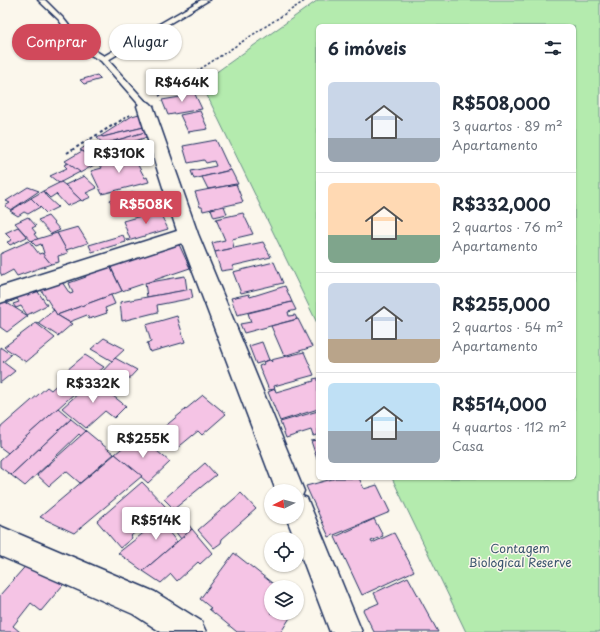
<!DOCTYPE html>
<html lang="pt">
<head>
<meta charset="utf-8">
<style>
	:root { --surface:#fff; --page:#f2f2f3; --text:#1f2937; --muted:#747a83; --line:#e0e1e3; --accent:#d1495b }
	body { margin:0; font-family:"Playpen Sans",sans-serif; background:var(--page); color:var(--text); height:100vh; display:flex; flex-direction:column; font-size:15px; white-space:nowrap }
	* { box-sizing:border-box; margin:0 }
	p { font-size:13px; color:var(--muted) }
	.icon { flex:none; width:22px; height:22px; fill:none; stroke:currentColor; stroke-width:2; stroke-linecap:round; stroke-linejoin:round }
	.map { position:relative; flex:1; overflow:hidden }
	.details { position:absolute; left:316px; top:24px; width:260px; height:456px; display:flex; flex-direction:column; background:var(--surface); border-radius:6px; box-shadow:0 1px 3px #0004 }
	.details>* { flex:none }
	.hud { position:absolute; left:12px; top:24px; width:244px; height:36px; display:flex; gap:8px }
	.needle { width:26px; rotate:264deg }
	.fabs { position:absolute; left:264px; top:484px; display:grid; gap:8px }
	.fabs a { display:grid; place-items:center; width:40px; height:40px; border-radius:50%; background:var(--surface); box-shadow:0 1px 3px #0004; font-size:20px }
	.price { position:absolute; translate:-50% -34px; padding:0 9px; border-radius:4px; background:#fff; color:#222; font-size:13px; line-height:26px; filter:drop-shadow(0 1px 2px #0008) }
	.price::after { content:''; position:absolute; left:50%; top:24px; width:12px; height:9px; margin-left:-6px; background:inherit; clip-path:polygon(0 0,100% 0,50% 100%) }
	.price.active { background:var(--accent); color:#fff }
	ul { padding:0; list-style:none }
	li { display:flex; align-items:center; gap:12px; height:100px; padding:0 12px }
	li+li { border-top:1px solid var(--line) }
	li span { display:grid; place-items:center; flex:none; width:112px; height:80px; border-radius:6px; color:#555 }
	li>.icon { margin-inline-start:auto }
	span .icon { width:48px; height:48px; fill:#fffc; stroke-width:1 }
	li b { font-size:17px }
	h2 { display:flex; justify-content:space-between; align-items:center; height:48px; padding:0 12px; font-size:17px }
	.pill { padding:0 14px; border-radius:18px; background:var(--surface); box-shadow:0 1px 3px #0004; font-size:14px; line-height:36px }
	.pill.active { background:var(--accent); color:#fff }
	.map>svg:first-child { display:block }
	.green { fill:#b4ebae; stroke:#688d86 }
	.building { fill:#f5c4e5; stroke:#1b2f5e }
	.lines { fill:none; stroke-linecap:round; stroke-linejoin:round }
	.service-casing { stroke:#1b2f5e; stroke-width:3 }
	.minor-casing { stroke:#1b2f5e; stroke-width:3 }
	.path-far1 { stroke:#1b2f5e; stroke-width:1.5; stroke-dasharray:2.5 2; stroke-linecap:butt }
	.path { stroke:#1b2f5e; stroke-width:2; stroke-dasharray:3 2.5; stroke-linecap:butt }
	.service { fill:#fbf7ec; fill-rule:evenodd }
	.minor { fill:#fbf7ec; fill-rule:evenodd }
	.labels { text-anchor:middle; dominant-baseline:central; stroke-width:3; stroke-linejoin:round; paint-order:stroke }
	.near-park-label { font-size:12px; fill:#3a556e; stroke:#fbf7ec }
</style>
</head>
<body>
<div class="map">
<svg width="600" height="632" viewBox="0 0 600 632">
	<rect width="100%" height="100%" fill="#fbf7ec"/>
	<filter id="ink" filterUnits="userSpaceOnUse"><feTurbulence type="fractalNoise" baseFrequency=".025" numOctaves="2"/><feDisplacementMap in="SourceGraphic" scale="8" xChannelSelector="R" yChannelSelector="G"/><feConvolveMatrix kernelMatrix="1 2 1 2 8 2 1 2 1" color-interpolation-filters="sRGB"/></filter>
	<g filter="url(#ink)">
		<path class="green" d="M318,0H600V632H466L392,478H574V26H318V325L201,83Z"/>
		<g class="building">
			<path d="M97,75L101,79L84,84L80,80Z"/>
			<path d="M193,90L202,109L168,115L162,100L180,97L178,92Z"/>
			<path d="M200,111L208,129L188,132L180,115Z"/>
			<path d="M139,114L144,127L103,137L101,136L132,116Z"/>
			<path d="M144,127L146,132L104,144L97,138L101,136L103,137Z"/>
			<path d="M145,132L147,137L109,150L104,144Z"/>
			<path d="M216,140L230,170L194,179L191,171L216,166L214,161L206,163L204,160L188,163L183,146Z"/>
			<path d="M138,142L143,148L103,162L94,158Z"/>
			<path d="M90,143L95,148L104,145L109,150L92,156L80,150Z"/>
			<path d="M82,151L101,161L80,173L65,161Z"/>
			<path d="M135,151L139,156L134,158L145,178L147,177L149,182L102,194L91,171L102,168L99,164Z"/>
			<path d="M68,163L80,172L59,183L50,176L67,168L64,165Z"/>
			<path d="M231,170L238,184L208,189L202,177Z"/>
			<path d="M84,176L97,188L86,193L91,197L82,201L65,185Z"/>
			<path d="M61,182L65,185L81,200L67,206L56,194L50,198L43,191Z"/>
			<path d="M236,184L243,202L203,211L202,207H200L195,192Z"/>
			<path d="M28,187L39,191L11,210L5,206L10,203L6,201Z"/>
			<path d="M43,191L47,197L58,207L46,213L31,198Z"/>
			<path d="M135,192L143,208L130,212L128,209L116,212L110,200Z"/>
			<path d="M31,198L40,207L28,214L24,212L18,216L10,211Z"/>
			<path d="M224,206L227,214L214,217L211,209Z"/>
			<path d="M166,209L169,215L162,217L168,229L128,241L127,240L130,239L123,221Z"/>
			<path d="M243,213L253,234L232,239L234,248L215,252L212,243L225,240L216,219Z"/>
			<path d="M48,216L60,230L51,234L38,220Z"/>
			<path d="M28,217L36,226L32,228L36,233L34,234L38,239L31,241L15,223Z"/>
			<path d="M18,227L27,237L10,245L7,242L12,240L5,233Z"/>
			<path d="M78,227L88,243L66,250L57,233Z"/>
			<path d="M57,233L68,253L58,256L59,262L51,264L42,254L44,253L41,244L36,246L31,241Z"/>
			<path d="M123,235L126,242L92,252L89,245Z"/>
			<path d="M176,238L190,268L122,291L107,259Z"/>
			<path d="M29,241L39,254L42,253L51,264L17,276L13,270L2,276L0,272V254Z"/>
			<path d="M263,242L271,257L232,266L234,269L221,271L215,252Z"/>
			<path d="M106,258L122,291L57,315L36,282L56,273L70,294L73,293L69,283L86,277L81,265Z"/>
			<path d="M274,262L283,283L241,293L233,272Z"/>
			<path d="M185,276L187,290L147,297L145,283Z"/>
			<path d="M32,283L47,305L27,315L21,306L16,308L13,304L19,302L17,299L8,303L3,295Z"/>
			<path d="M285,286L292,302L237,315L231,298L249,294L250,297Z"/>
			<path d="M191,289L193,298L157,305L158,312L122,321L120,302Z"/>
			<path d="M111,295L115,304L105,308L107,313L89,319L87,315L69,322L57,315Z"/>
			<path d="M2,300L28,316L7,332L0,327V301Z"/>
			<path d="M292,302L296,310L288,312L289,316L295,315L297,319L244,333L240,324L251,322L248,313Z"/>
			<path d="M54,310L57,315L72,324L58,336L38,323Z"/>
			<path d="M177,316L185,342L150,352L147,343L151,342L146,325Z"/>
			<path d="M298,319L312,347L284,356L271,326Z"/>
			<path d="M36,323L55,338L26,362L4,347Z"/>
			<path d="M104,338L125,349L112,361L91,349Z"/>
			<path d="M262,342L269,360L256,364L249,346Z"/>
			<path d="M0,347L11,355L3,362L15,371L0,383Z"/>
			<path d="M304,352L314,375L274,386L275,389L269,390L259,366L264,364L263,362L270,360L272,362L271,360Z"/>
			<path d="M85,355L104,367L8,453L0,447V428L47,387L51,390L71,372L67,370Z"/>
			<path d="M115,358L137,370L121,387L99,375Z"/>
			<path d="M318,378V409L280,421L268,392L275,389L276,392L314,381L313,379Z"/>
			<path d="M91,379L126,406L114,418L105,411L86,428L62,408L80,392L78,390Z"/>
			<path d="M203,395L226,414L202,435L198,431L175,450L157,433Z"/>
			<path d="M58,408L71,419L11,475L0,467V460Z"/>
			<path d="M318,411V435L313,436L311,430L286,438L280,422Z"/>
			<path d="M71,419L86,431L81,436L79,434L25,486L11,475Z"/>
			<path d="M86,431L114,454L80,483L66,471L49,486L37,475Z"/>
			<path d="M138,435L170,462L148,483L115,454Z"/>
			<path d="M318,440V462L311,441Z"/>
			<path d="M115,454L142,476L74,533L40,517Z"/>
			<path d="M205,463L216,475L174,509L164,499Z"/>
			<path d="M336,478H359L364,489L377,485L390,512L329,537L306,486Z"/>
			<path d="M142,482L166,507L140,528L131,536L132,538L120,548L97,521Z"/>
			<path d="M241,493L256,509L222,539L221,543L214,548L198,530Z"/>
			<path d="M175,508L192,529L181,539L172,527L168,531L177,542L143,571L118,553Z"/>
			<path d="M374,519L383,536L371,541L372,543L394,533L414,571L362,595L335,537Z"/>
			<path d="M192,529L212,553L200,564L198,562L177,581L171,574L161,583L143,571Z"/>
			<path d="M234,553L277,587H271V613H293L281,632H237L209,609L211,608L200,599Z"/>
			<path d="M29,562L68,579L41,611L31,603L13,626L20,632H0V595Z"/>
			<path d="M408,577L438,632H374L363,610L379,603L374,593Z"/>
		</g>
		<g class="lines">
			<g class="service-casing">
				<path id="service" d="M38,0H45L63,18L83,43L104,56L201,0H209L108,60L148,104L149,106L145,108H142L101,61L77,47L59,20Z"/>
			</g>
			<g class="minor-casing">
				<g id="minor">
					<path d="M145,101L150,103L153,106L198,234L304,491L302,496L307,498L362,632H330L297,545V539H295L286,517H297V491H276L182,243L0,303V287L177,231L137,106L140,103Z"/>
					<path d="M0,526L155,592L201,621L206,632H161L133,614L0,556Z"/>
				</g>
			</g>
			<path class="path-far1" d="M159,96L306,0"/>
			<path class="path" d="M67,153L130,115"/>
			<use href="#service" class="service"/>
			<use href="#minor" class="minor"/>
		</g>
	</g>
	<g class="labels">
		<g class="near-park-label">
			<text x="520" y="548">Contagem<tspan x="520" dy="14">Biological Reserve</tspan></text>
		</g>
	</g>
</svg>
<div class="fabs">
<a><svg class="needle" viewBox="-14 -14 28 28"><path d="M0-13l5 13h-10z" fill="#e53935"/><path d="M0 13l5-13h-10z" fill="#747a83"/></svg></a>
<a><svg class="icon" aria-label="locate" viewBox="0 0 24 24"><circle cx="12" cy="12" r="6"/><path d="M12 2v4M12 18v4M2 12h4M18 12h4"/></svg></a>
<a><svg class="icon" aria-label="layers" viewBox="0 0 24 24"><path d="M12 4l9 5-9 5-9-5zM3 14l9 5 9-5"/></svg></a>
</div>
<b class="price" style="left:182px;top:103px">R$464K</b>
<b class="price" style="left:119px;top:174px">R$310K</b>
<b class="price active" style="left:146px;top:225px">R$508K</b>
<b class="price" style="left:93px;top:404px">R$332K</b>
<b class="price" style="left:143px;top:459px">R$255K</b>
<b class="price" style="left:156px;top:541px">R$514K</b>
<div class="hud">
<a class="pill active">Comprar</a>
<a class="pill">Alugar</a>
</div>
<section class="details">
<h2>6 imóveis<svg class="icon" aria-label="filters" viewBox="0 0 24 24"><path d="M4 7h16M4 17h16"/><circle cx="9" cy="7" r="2"/><circle cx="15" cy="17" r="2"/></svg></h2>
<ul>
<li><span style="background:linear-gradient(#c9d6e8 70%,#9aa5b1 0)"><svg class="icon" aria-label="home" viewBox="0 0 24 24"><path d="M3 11l9-7 9 7M6 9v11h12V9"/></svg></span><div><b>R$508,000</b><p>3 quartos · 89 m²</p><p>Apartamento</p></div></li>
<li><span style="background:linear-gradient(#ffd9b3 65%,#7fa58c 0)"><svg class="icon" aria-label="home" viewBox="0 0 24 24"><path d="M3 11l9-7 9 7M6 9v11h12V9"/></svg></span><div><b>R$332,000</b><p>2 quartos · 76 m²</p><p>Apartamento</p></div></li>
<li><span style="background:linear-gradient(#c9d6e8 70%,#b9a48a 0)"><svg class="icon" aria-label="home" viewBox="0 0 24 24"><path d="M3 11l9-7 9 7M6 9v11h12V9"/></svg></span><div><b>R$255,000</b><p>2 quartos · 54 m²</p><p>Apartamento</p></div></li>
<li><span style="background:linear-gradient(#bfe0f5 60%,#9aa5b1 0)"><svg class="icon" aria-label="home" viewBox="0 0 24 24"><path d="M3 11l9-7 9 7M6 9v11h12V9"/></svg></span><div><b>R$514,000</b><p>4 quartos · 112 m²</p><p>Casa</p></div></li>
</ul>
</section>
</div>
</body>
</html>
